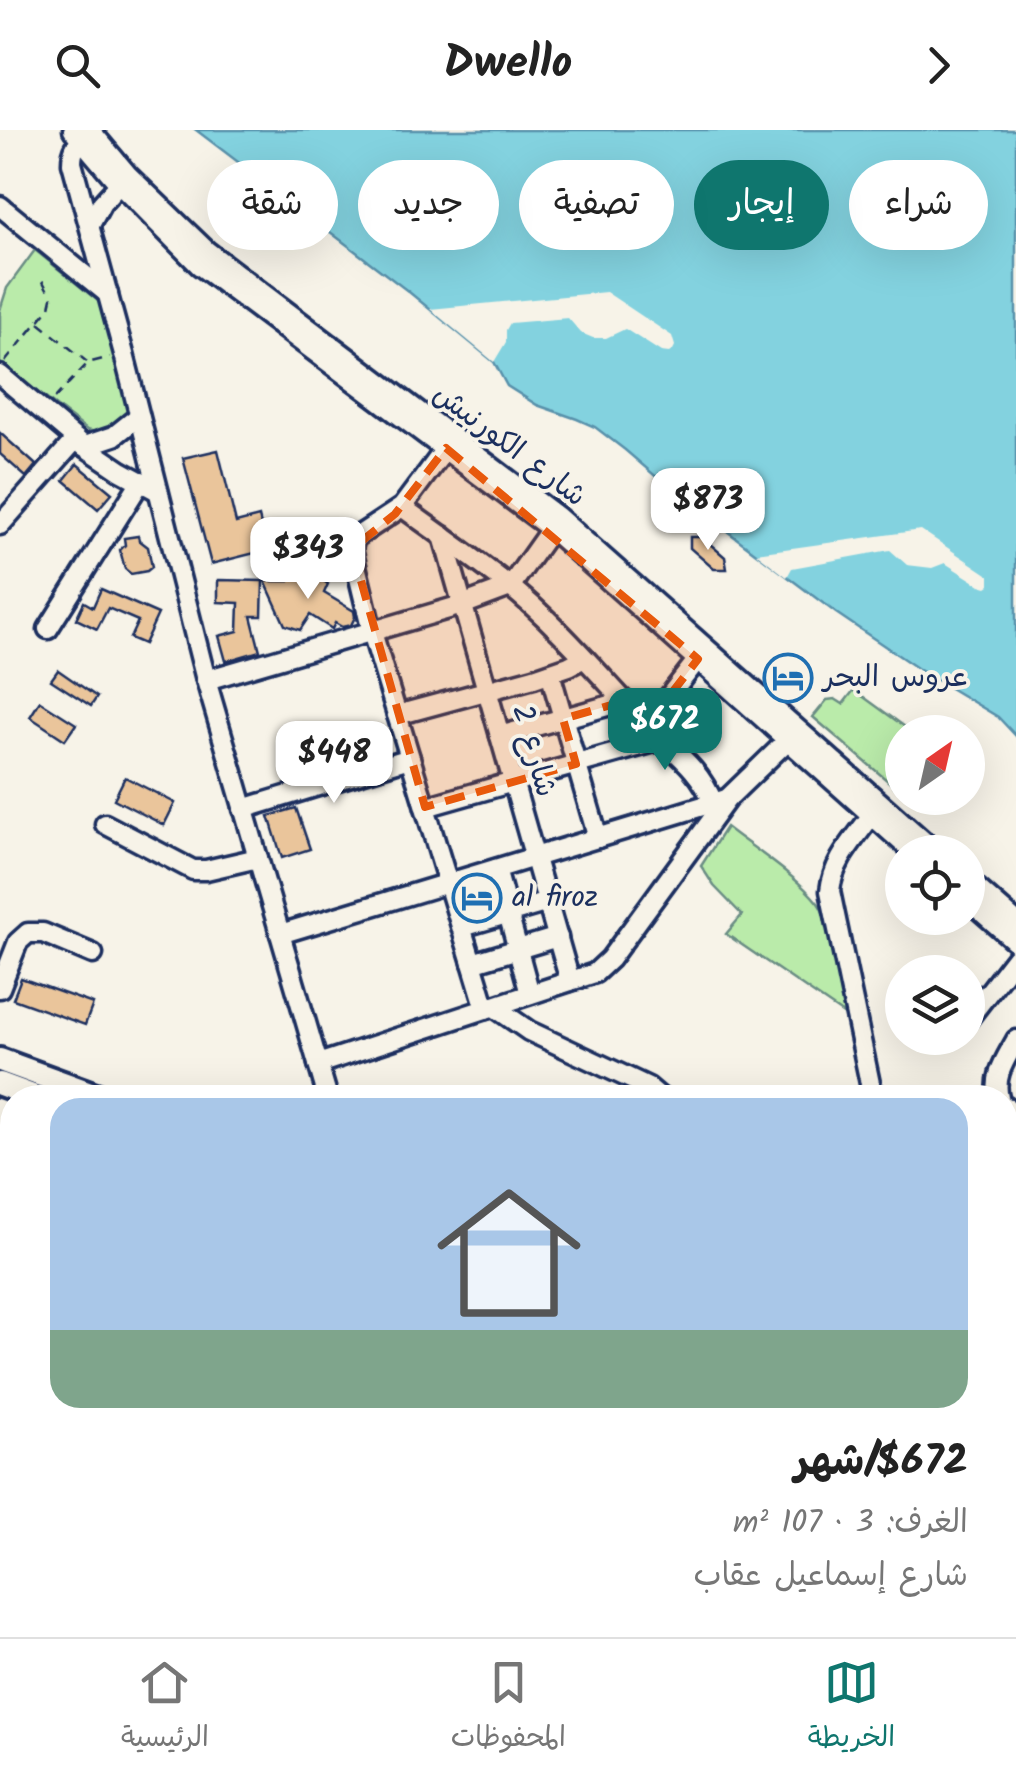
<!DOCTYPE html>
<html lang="ar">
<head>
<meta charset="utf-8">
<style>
	:root { --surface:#fff; --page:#f6f6f6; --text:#222; --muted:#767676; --line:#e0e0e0; --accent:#0f766e }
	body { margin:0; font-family:Kalam,"Playpen Sans Arabic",sans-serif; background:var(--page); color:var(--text); direction:rtl; height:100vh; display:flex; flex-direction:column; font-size:38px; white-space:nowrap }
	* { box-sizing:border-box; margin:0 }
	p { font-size:32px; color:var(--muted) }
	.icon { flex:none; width:55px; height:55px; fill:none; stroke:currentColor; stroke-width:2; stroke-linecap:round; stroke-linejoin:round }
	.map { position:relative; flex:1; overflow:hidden; direction:ltr }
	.details { position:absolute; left:0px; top:955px; width:1018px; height:552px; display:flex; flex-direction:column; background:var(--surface); border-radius:40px 40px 0 0; box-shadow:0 10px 40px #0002; direction:rtl }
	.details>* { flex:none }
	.guide { position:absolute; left:30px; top:30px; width:958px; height:90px; direction:rtl; display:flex; gap:20px }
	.needle { width:65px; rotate:34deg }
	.tools { position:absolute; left:885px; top:585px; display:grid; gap:20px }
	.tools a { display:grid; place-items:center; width:100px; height:100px; border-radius:50%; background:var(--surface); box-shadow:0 10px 40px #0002; font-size:50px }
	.price { position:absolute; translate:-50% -85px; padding:0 22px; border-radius:20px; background:#fff; color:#222; font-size:32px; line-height:65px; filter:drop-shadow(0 2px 5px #0008) }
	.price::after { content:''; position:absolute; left:50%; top:60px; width:30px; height:22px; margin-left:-15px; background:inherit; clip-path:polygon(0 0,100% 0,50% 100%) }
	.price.selected { background:var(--accent); color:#fff }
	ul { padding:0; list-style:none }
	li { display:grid; align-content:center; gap:20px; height:530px; padding:0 50px }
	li+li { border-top:2px solid var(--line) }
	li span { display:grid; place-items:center; height:310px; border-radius:30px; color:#555 }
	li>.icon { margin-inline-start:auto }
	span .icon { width:180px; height:180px; fill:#fffc; stroke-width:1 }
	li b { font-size:42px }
	.chip { padding:0 35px; border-radius:45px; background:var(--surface); box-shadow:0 10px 40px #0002; font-size:35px; line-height:90px }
	.chip.selected { background:var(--accent); color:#fff }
	header { display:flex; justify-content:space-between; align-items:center; height:130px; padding:0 50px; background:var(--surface); font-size:45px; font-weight:800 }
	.dock { display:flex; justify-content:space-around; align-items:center; height:140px; border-top:2px solid var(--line); background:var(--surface); font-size:28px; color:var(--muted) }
	.dock a { display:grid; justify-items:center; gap:5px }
	.dock .selected { color:var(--accent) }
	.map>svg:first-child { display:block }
	.green { fill:#baebaa; stroke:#6a8d84; stroke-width:2.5 }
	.water { fill:#83d2df; stroke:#5991ab; stroke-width:2.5 }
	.pier { fill:#f7f3e8 }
	.building { fill:#eac59b; stroke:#1b2f5e; stroke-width:2.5 }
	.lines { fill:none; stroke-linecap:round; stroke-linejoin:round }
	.minor-casing { stroke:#1b2f5e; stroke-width:25 }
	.major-casing { stroke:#1b2f5e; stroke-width:30 }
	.path { stroke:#1b2f5e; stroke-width:2.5; stroke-dasharray:10 8; stroke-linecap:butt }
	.minor { stroke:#f7f3e8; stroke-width:18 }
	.major { stroke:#f7f3e8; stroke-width:22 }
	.marked { fill:#e8590c; fill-opacity:0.2; stroke:#e8590c; stroke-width:8; stroke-dasharray:20 12; stroke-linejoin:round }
	.labels { text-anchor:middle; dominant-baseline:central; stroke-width:8; stroke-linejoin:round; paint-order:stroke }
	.street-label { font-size:30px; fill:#1b2f5e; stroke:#f7f3e8 }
	.poi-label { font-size:30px; fill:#1b2f5e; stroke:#f7f3e8; text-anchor:start }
</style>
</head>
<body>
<header><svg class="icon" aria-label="forward" viewBox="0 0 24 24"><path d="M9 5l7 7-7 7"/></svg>Dwello<svg class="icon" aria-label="search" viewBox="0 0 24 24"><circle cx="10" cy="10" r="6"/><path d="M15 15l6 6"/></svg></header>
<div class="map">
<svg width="1016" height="1507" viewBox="0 0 1016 1507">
	<rect width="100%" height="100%" fill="#f7f3e8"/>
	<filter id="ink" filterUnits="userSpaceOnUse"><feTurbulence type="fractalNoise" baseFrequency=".01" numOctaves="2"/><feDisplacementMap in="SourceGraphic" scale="20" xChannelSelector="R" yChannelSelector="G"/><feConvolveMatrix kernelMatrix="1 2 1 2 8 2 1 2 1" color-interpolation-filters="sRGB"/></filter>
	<g filter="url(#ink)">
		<g class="green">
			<path d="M35,120L103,175L129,284C117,298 106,305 87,300L0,233V180L7,158Z"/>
			<path d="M854,560L912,602H902V663L813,587L827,570L835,569L843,574Z"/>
			<path d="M726,697C754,719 797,746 818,773C833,794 843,861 849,888L726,804L742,785L714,756L701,736Z"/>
		</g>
		<path class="water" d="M196,0H1016V606L998,587L923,542L836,483L667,356L625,320L595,297L577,289L537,275L507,256L494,232L409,162Z"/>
		<g class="pier">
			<path d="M606,162L672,206L675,216L673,220L669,223L661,222L625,199L606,208H593L581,203L568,188L510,193L506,200V212L494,232L430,179Z"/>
			<path d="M921,400L990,446V455L987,457L980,455L945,433L932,438L907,435L890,420L792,438L787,447L756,423Z"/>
		</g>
		<g class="building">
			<path d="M0,303L36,335L26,347L0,324Z"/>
			<path d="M218,320L236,393L259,387L267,420L211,434L183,328Z"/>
			<path d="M77,334L112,363L98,379L64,350Z"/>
			<path d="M138,406L139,410L148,417L152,437L147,441L131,444L125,439L120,420L125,415L124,408Z"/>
			<path d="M690,407H702L725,427L727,439H714L690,418Z"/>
			<path d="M310,442L328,454L324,463L354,481L355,487L351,495L342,497L335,493L332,499L310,485L300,500L285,495L265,451H289L290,444Z"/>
			<path d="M218,450L263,451L262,486H251L260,521L226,531L219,506L238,501L239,473L218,472Z"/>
			<path d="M101,459L158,484L144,514L130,508L138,491L108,478L97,499L76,489L84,472L93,477Z"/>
			<path d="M58,540L97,567L91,576L51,550Z"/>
			<path d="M40,571L76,594L65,610L30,587Z"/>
			<path d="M125,647L175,673L164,695L114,669Z"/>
			<path d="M296,678L310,719L282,728L269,686Z"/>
			<path d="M21,848L93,874L85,895L13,869Z"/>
		</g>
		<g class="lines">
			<g class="minor-casing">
				<g id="minor">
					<path d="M73,0L119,54L199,135L551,399L913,722"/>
					<path d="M90,0L128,45L207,121L558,387L936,722"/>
					<path d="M88,4C77,12 72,19 72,33L124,224L206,550L328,968"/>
					<path d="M0,76L108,164"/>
					<path d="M90,95L102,73L125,48"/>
					<path d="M0,245L84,316L121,341L158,361"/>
					<path d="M84,316L114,306L139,286"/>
					<path d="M446,318L402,377L355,408L352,419L372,502L486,879"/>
					<path d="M402,377C438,403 474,428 508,455C558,495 600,546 644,592C670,619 700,637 713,673"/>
					<path d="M0,395L76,309"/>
					<path d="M443,406L570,851"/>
					<path d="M48,499L141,351"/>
					<path d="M550,543L598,708"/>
					<path d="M206,550L462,475L510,457L551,399"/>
					<path d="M397,585L534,548L569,536L584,528"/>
					<path d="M647,595L698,529"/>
					<path d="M500,606L625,571"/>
					<path d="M425,677L662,610"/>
					<path d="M243,679L410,628"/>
					<path d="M871,686C854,710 833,731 830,761L873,968"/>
					<path d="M105,694L193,740H206L258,728"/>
					<path d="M496,739L530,864"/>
					<path d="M968,750L1016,792"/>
					<path d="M968,770L1016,812"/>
					<path d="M462,797L548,772"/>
					<path d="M280,804L726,669"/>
					<path d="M472,833L558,807"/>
					<path d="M0,858L18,812L28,803H43L93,824"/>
					<path d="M493,876L529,901L648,957L661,968"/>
					<path d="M968,889L1016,827"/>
					<path d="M318,934L595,843L610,829L727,669L788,610"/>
					<path d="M999,968C993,945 1006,929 1016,910"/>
					<path d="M1005,976L1016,985"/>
					<path d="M0,1075L12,1079"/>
					<path d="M0,1148L12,1153"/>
					<path d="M0,1244L12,1195"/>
					<path d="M0,1294L12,1298"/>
					<path d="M1005,1305L1016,1285"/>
					<path d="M1005,1400L1016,1405"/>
					<path d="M0,1403L12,1374"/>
					<path d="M170,1495L198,1507"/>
					<path d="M323,1495L353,1507"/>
					<path d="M86,1507L91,1495"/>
					<path d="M382,1507L387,1495"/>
					<path d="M937,1507L942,1495"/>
				</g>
			</g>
			<g class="major-casing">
				<g id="major">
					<path d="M0,930L104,968"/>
					<path d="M0,954L38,968"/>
					<path d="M861,1507L865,1495"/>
					<path d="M898,1507L903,1495"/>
				</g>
			</g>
			<g class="path">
				<path d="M39,193L87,232"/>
				<path d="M5,232L50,177L52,168L41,148"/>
				<path d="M54,269L88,233L110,227"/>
			</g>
			<use href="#minor" class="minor"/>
			<use href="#major" class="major"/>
		</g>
	</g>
	<path class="marked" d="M446,318L698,529L647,595L625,571L563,589L576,634L425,677L352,419L395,384Z"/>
	<defs>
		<g id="hotel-ring" transform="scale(2.5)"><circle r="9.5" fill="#f7f3e8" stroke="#1f6fb2" stroke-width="1.5"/><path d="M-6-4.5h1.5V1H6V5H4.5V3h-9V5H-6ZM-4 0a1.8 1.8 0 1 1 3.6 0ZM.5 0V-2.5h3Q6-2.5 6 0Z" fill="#1f6fb2"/></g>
	</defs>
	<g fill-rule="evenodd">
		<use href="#hotel-ring" x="788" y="548"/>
		<use href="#hotel-ring" x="477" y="768"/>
	</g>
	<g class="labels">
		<g class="street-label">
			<text transform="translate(509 316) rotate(37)">شارع الكورنيش</text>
			<text transform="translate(533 621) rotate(74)">شارع 2</text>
		</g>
		<g class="poi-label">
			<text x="823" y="548">عروس البحر</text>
			<text x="512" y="768">al firoz</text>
		</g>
	</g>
</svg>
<div class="tools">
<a><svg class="needle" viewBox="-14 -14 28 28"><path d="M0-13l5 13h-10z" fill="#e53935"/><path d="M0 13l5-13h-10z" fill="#767676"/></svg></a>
<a><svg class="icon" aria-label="locate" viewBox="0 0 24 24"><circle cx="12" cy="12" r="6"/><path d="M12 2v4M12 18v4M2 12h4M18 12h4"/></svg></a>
<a><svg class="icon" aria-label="layers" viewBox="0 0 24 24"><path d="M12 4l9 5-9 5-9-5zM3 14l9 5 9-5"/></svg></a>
</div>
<b class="price" style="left:708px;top:423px">$873</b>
<b class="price" style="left:308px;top:472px">$343</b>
<b class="price selected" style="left:665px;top:643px">$672</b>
<b class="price" style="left:334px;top:676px">$448</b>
<div class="guide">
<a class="chip">شراء</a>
<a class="chip selected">إيجار</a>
<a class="chip">تصفية</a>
<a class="chip">جديد</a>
<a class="chip">شقة</a>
</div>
<section class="details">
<ul>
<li><span style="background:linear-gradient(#a9c7e8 75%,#7fa58c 0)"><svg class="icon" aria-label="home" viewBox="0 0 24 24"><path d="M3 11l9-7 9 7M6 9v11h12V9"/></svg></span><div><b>$672/شهر</b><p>الغرف: 3 · 107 m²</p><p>شارع إسماعيل عقاب</p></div></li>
</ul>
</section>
</div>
<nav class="dock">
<a class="selected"><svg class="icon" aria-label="map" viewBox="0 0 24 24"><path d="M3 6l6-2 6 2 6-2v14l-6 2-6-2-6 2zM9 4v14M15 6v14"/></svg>الخريطة</a>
<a><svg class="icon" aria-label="saved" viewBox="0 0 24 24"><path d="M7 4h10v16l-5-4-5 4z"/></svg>المحفوظات</a>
<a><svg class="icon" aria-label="home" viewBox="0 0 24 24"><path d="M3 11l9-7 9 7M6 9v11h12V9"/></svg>الرئيسية</a>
</nav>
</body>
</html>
